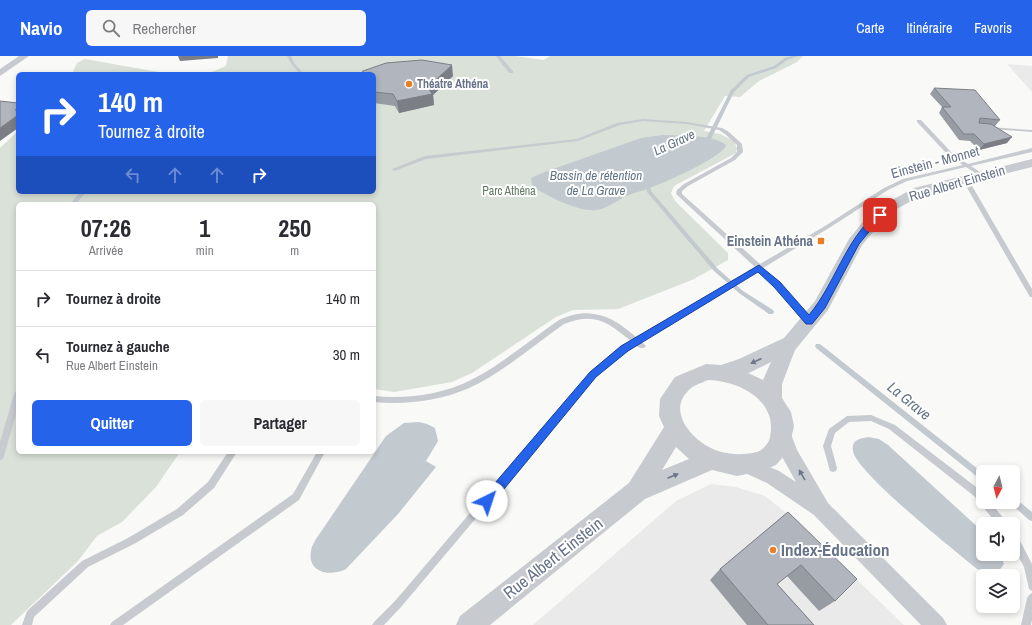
<!DOCTYPE html>
<html lang="fr">
<meta charset="utf-8">
<style>
:root{--surface:#fff;--page:#f7f7f7;--text:#2b2b33;--muted:#7c7c81;--line:#e1e1e2;--accent:#2563eb}
body{margin:0;font-family:"Archivo Narrow",sans-serif;background:var(--page);color:var(--text);height:100vh;display:flex;flex-direction:column;font-size:15px;white-space:nowrap}
*{box-sizing:border-box;margin:0}
p{font-size:13px;color:var(--muted)}
.icon{flex:none;width:22px;height:22px;fill:none;stroke:currentColor;stroke-width:2;stroke-linecap:round;stroke-linejoin:round}
.map{position:relative;flex:1;overflow:hidden}
.sheet{position:absolute;left:16px;top:146px;width:360px;height:252px;display:flex;flex-direction:column;background:var(--surface);border-radius:6px;box-shadow:0 2px 6px #0003}
.sheet>*{flex:none}
.hud{position:absolute;left:16px;top:16px;width:360px;height:122px;border-radius:6px;box-shadow:0 2px 6px #0003;background:#2563eb;color:#fff;overflow:hidden}
.needle{width:26px;rotate:187deg}
.fabs{position:absolute;left:976px;top:409px;display:grid;gap:8px}
.fabs a{display:grid;place-items:center;width:44px;height:44px;border-radius:6px;background:var(--surface);box-shadow:0 2px 6px #0003;font-size:20px}
.pin{position:absolute;display:grid;place-items:center;width:34px;height:34px;color:#fff;margin:-17px;border-radius:8px;box-shadow:0 2px 6px #0006}
.me{position:absolute;width:44px;margin:-22px;rotate:41deg;stroke-linejoin:round;filter:drop-shadow(0 0 3px #0008)}
.turn{display:flex;align-items:center;gap:14px;height:84px;padding:0 16px;font-size:18px}
.turn .icon{width:52px;height:52px;stroke-width:2.5}
.turn b{display:block;font-size:28px;line-height:34px}
.lanes{display:flex;align-items:center;height:38px;padding:0 16px;background:#0003;justify-content:center;gap:20px;direction:ltr}
.lanes .off{opacity:.35}
.eta{display:flex;justify-content:space-evenly;align-items:center;height:68px;text-align:center}
.eta b{font-size:24px;font-weight:800;line-height:28px}
.primary-button{display:flex;gap:8px;margin-top:auto;padding:8px 16px}
.primary-button a{flex:1;height:46px;border-radius:6px;background:var(--accent);color:#fff;font-size:16px;font-weight:800;line-height:46px;text-align:center}
.primary-button a+a{background:var(--page);color:var(--text)}
ul{padding:0;list-style:none}
li{display:flex;align-items:center;gap:12px;height:56px;padding:0 16px;border-top:1px solid var(--line)}
li div{flex:1}
li b{display:block;font-size:15px}
li em{font-style:normal}
header{display:flex;align-items:center;gap:24px;box-sizing:border-box;height:56px;padding:0 20px;background:var(--accent);color:#fff}
header strong{font-size:19px}
nav{display:flex;gap:22px;margin-inline-start:auto;font-size:14px}
.search{width:280px;height:36px;background:var(--page);display:flex;align-items:center;gap:10px;box-sizing:border-box;padding:0 14px;border-radius:6px;color:var(--muted);font-size:15px}
.map>svg:first-child{display:block}
.built{fill:#eaeaea}
.green{fill:#d9e1d8}
.water{fill:#c2c9cf}
.lines{fill:none;stroke-linecap:round;stroke-linejoin:round}
.stream{fill:#c2c9cf;fill-rule:evenodd}
.service{fill:#c7cace;fill-rule:evenodd}
.minor{fill:#c7cace;fill-rule:evenodd}
.tertiary{fill:#c7cace;fill-rule:evenodd}
.wall{fill:#979ca3}
.shaded-wall{fill:#7b7f85}
.building{fill:#b0b5be;stroke:#7b7f85}
.oneway{fill:#6c778c}
.route{fill:#2563eb;stroke:#184099}
.poi-dot{fill:#e97e27;stroke:#fff;stroke-width:1.5}
.labels{text-anchor:middle;stroke-width:4;stroke-linejoin:round;paint-order:stroke}
.far-poi-label{font-size:12px;font-weight:bold;fill:#677389;stroke:#fff;text-anchor:start}
.far-park-label{font-size:12px;fill:#627a63;stroke:#fff}
.far-water-label{font-size:13px;font-style:italic;fill:#637483;stroke:#fff}
.street-label{font-size:14px;fill:#677389;stroke:#fff}
.poi-label{font-size:14px;font-weight:bold;fill:#677389;stroke:#fff;text-anchor:end}
.water-label{font-size:15px;font-style:italic;fill:#637483;stroke:#fff}
.near-poi-label{font-size:17px;font-weight:bold;fill:#677389;stroke:#fff;text-anchor:start}
.near-street-label{font-size:17px;fill:#677389;stroke:#fff}
</style>
<header>
<strong>Navio</strong>
<div class="search"><svg class="icon" aria-label="search" viewBox="0 0 24 24"><circle cx="10" cy="10" r="6"/><path d="M15 15l6 6"/></svg>Rechercher</div>
<nav><a>Carte</a><a>Itinéraire</a><a>Favoris</a></nav>
</header>
<div class="map">
<svg width="1032" height="569" viewBox="0 0 1032 569">
<rect width="100%" height="100%" fill="#f9f9f7"/>
<path class="built" d="M1007 8 1032 10V36Z
M711 428 736 431 765 440 795 464 904 569H533L676 445Z"/>
<path class="green" d="M228 0H515L544 4 550 0H803L797 6 759 25 740 41 725 40 704 75 720 78 734 85 737 92 736 97 674 130 671 137 675 145 728 197V204L692 224 618 253 573 254 556 261 472 317 452 326 394 336 374 333V148H18V396H180L156 431 122 466 97 480 78 505 13 567 11 569H0V92L18 75V136H374V18H206L226 10Z
M85 3 170 18H72L77 7Z"/>
<path class="water" d="M663 79C679 80 713 78 726 89 723 101 666 126 652 131 644 135 635 136 626 140 616 145 607 153 596 154 578 156 548 140 533 131L531 122 542 117 641 82Z
M419 366 427 368 435 372 438 385 426 405 436 411 398 458 346 513C331 521 307 517 311 495 311 491 314 487 316 483L386 380 404 367Z
M868 381 879 383 888 389 982 475 983 498H1000L1004 508C994 522 991 519 977 513 955 495 856 416 853 395 851 384 859 383 868 381Z"/>
<g class="lines">
<path class="stream" d="M792 0H798L787 4 776 12 749 21 734 36 711 83 704 86H700V84L707 81 731 34 747 19 774 10 785 2Z
M645 123H649V124L651 135 718 213 743 235 773 254 774 256 773 258H769L739 237 714 215 647 136 645 124Z
M816 288H820L983 417V424L980 423 816 292 815 290Z
M1013 441 1016 443 1032 456V465L1029 464 1010 447V446H1013Z"/>
<path class="service" d="M287 0H291L295 8 304 18H300L292 9Z
M496 0H500L513 15V17H509Z
M643 63 687 66 722 72 729 76 742 88 743 96 735 104 688 130 682 135V138L760 208 825 170 884 132 903 123 963 109 948 99 917 66V64H921L952 97 968 108 1032 92V96L971 110 983 118 984 119 981 121 966 111 907 125 888 134 829 172 763 212 779 226 811 263 812 265 811 267H807L775 230 759 215 641 285 646 290 644 292H640L635 289 627 294 596 320 401 551 384 569H372L374 566 395 545 590 316 621 290 631 285C607 266 595 256 564 268 534 289 501 318 467 333 438 345 406 349 374 346V340C407 343 441 339 471 324 495 312 516 295 537 280 544 275 551 269 559 264 570 259 583 256 594 258 611 260 624 271 636 281L755 211 676 138 677 134 684 128 731 102 737 96V89L725 78 719 74 687 68 643 65 620 69 578 85 426 103 397 114 395 115 392 113 425 100 577 83 617 67Z
M988 71 1032 74V76L990 73 988 72Z
M965 121 968 123 1032 233V241H1030L962 123Z
M80 136H86L76 148H70Z
M18 335V351L4 400 3 403 0 404V386L14 338 15 336Z
M871 359 895 369 980 434 983 438V446H990L1006 465 1007 468H997L974 440 889 373 871 365 849 366 835 377 831 390 837 412 836 415 833 416 830 415 823 390 829 373 847 360Z
M228 396H237L214 432 183 459 134 488 88 511 34 561 32 569H22L27 555 82 505 128 482 177 453 208 426Z
M317 396H325L299 444 123 569H110L112 566 293 438Z
M1013 476 1016 477 1032 508V535L1029 533 1024 511 1013 490Z
M1032 537V564L1031 569H1021L1027 542 1029 539Z"/>
<path class="minor" d="M19 0H29L0 20V13Z
M783 371 789 373 797 394 828 447 943 562 947 569H921L814 459 767 427 743 416 740 410 743 404 749 402 779 415 796 426 780 397 774 378 777 373Z"/>
<path class="tertiary" d="M1032 103V111L924 138 891 156 879 169 862 189 828 254 795 294 782 328V342L791 356 794 370 790 388 783 401 776 409 762 415 737 420 712 414 645 443 490 569H456L460 560 629 427 664 371 659 360 660 343 675 321 706 308 721 309 739 303 784 282 815 245 849 183 867 161 881 150 914 132ZM771 306 763 324 748 317 751 316ZM708 324C739 325 778 344 770 381 769 387 763 394 757 396 744 399 731 399 718 395 695 388 665 356 689 334 693 329 702 327 708 324ZM676 391 689 403 662 414Z"/>
</g>
<path class="wall" d="M374 18 453 20 433 39 434 49 399 57 395 50 374 47Z
M934 32 1000 64 995 70H994L1007 87 979 94 970 85 959 84 939 57 942 51 930 38Z
M788 456 835 545 819 555 787 520 777 528 814 569H747L710 524 720 513Z"/>
<path class="shaded-wall" d="M178 0H218V2L180 5Z
M452 9 453 20 433 39 434 49 399 57 397 45 428 31Z
M18 59V72L0 85V72Z
M1012 81 1007 87 979 94 984 88Z"/>
<path class="building" d="M422 4 452 9 428 31 432 38 397 45 393 38 374 36V18H360L363 15 386 7Z
M934 32 975 34 1000 64 980 62 979 67 991 68 1012 81 984 88 974 78H964L942 51H951Z
M0 45 18 47V52L15 54 18 55V59L0 72Z
M788 456 857 523 835 545 801 509 777 528 814 569H768L720 513Z"/>
<defs><path id="oneway-solid" d="M-6-.8H1V-3.2L6.5 0L1 3.2V.8H-6Z"/></defs>
<g class="oneway">
<use href="#oneway-solid" transform="translate(756 305) rotate(155)"/>
<use href="#oneway-solid" transform="translate(802 419) rotate(-120)"/>
<use href="#oneway-solid" transform="translate(673 420) rotate(-23)"/>
</g>
<path class="route" d="M877 157 883 159 859 188 825 252 812 268H806L774 231 758 216 628 295 596 321 491 449 487 450 483 449 481 445 483 441 590 316 621 290 759 209 780 226 809 259C835 228 845 184 877 157Z"/>
<g class="poi-dot">
<circle cx="409" cy="28" r="4"/>
<rect x="817" y="181" width="8" height="8" rx="2"/>
<circle cx="773" cy="494" r="4"/>
</g>
<g class="labels">
<g class="far-poi-label">
<text x="417" y="32">Théatre Athéna</text>
</g>
<g class="far-park-label">
<text x="509" y="139">Parc Athéna</text>
</g>
<g class="far-water-label">
<text transform="translate(674 86) rotate(-25)" y="5">La Grave</text>
<text x="596" y="124">Bassin de rétention<tspan x="596" dy="15">de La Grave</tspan></text>
</g>
<g class="street-label">
<text transform="translate(935 106) rotate(-15)" y="5">Einstein - Monnet</text>
<text transform="translate(957 127) rotate(-16)" y="5">Rue Albert Einstein</text>
</g>
<g class="poi-label">
<text x="813" y="190">Einstein Athéna</text>
</g>
<g class="water-label">
<text transform="translate(909 345) rotate(39)" y="5">La Grave</text>
</g>
<g class="near-poi-label">
<text x="781" y="500">Index-Éducation</text>
</g>
<g class="near-street-label">
<text transform="translate(553 502) rotate(-38)" y="6">Rue Albert Einstein</text>
</g>
</g>
</svg>
<div class="fabs">
<a><svg class="needle" viewBox="-14 -14 28 28"><path d="M0-13l5 13h-10z" fill="#e53935"/><path d="M0 13l5-13h-10z" fill="#7c7c81"/></svg></a>
<a><svg class="icon" aria-label="sound" viewBox="0 0 24 24"><path d="M4 9h4l5-4v14l-5-4H4zM17 9q2 3 0 6"/></svg></a>
<a><svg class="icon" aria-label="layers" viewBox="0 0 24 24"><path d="M12 4l9 5-9 5-9-5zM3 14l9 5 9-5"/></svg></a>
</div>
<div class="pin" style="left:880px;top:159px;background:#d93025"><svg class="icon" aria-label="arrive" viewBox="0 0 24 24"><path d="M6 21V4h12l-3 4 3 4H6"/></svg></div>
<svg class="me" style="left:487px;top:445px" viewBox="-20 -20 40 40"><circle r="19" fill="#fff"/><path d="M0-13L10 11 0 6-10 11z" fill="#2563eb"/></svg>
<div class="hud">
<div class="turn"><svg class="icon" aria-label="right" viewBox="0 0 24 24"><path d="M7 20v-9h11M14 6l5 5-5 5"/></svg><div><b>140 m</b>Tournez à droite</div></div>
<div class="lanes"><svg class="icon off" aria-label="left" viewBox="0 0 24 24"><path d="M17 20v-9H6M10 6l-5 5 5 5"/></svg><svg class="icon off" aria-label="ahead" viewBox="0 0 24 24"><path d="M12 20V5M6 11l6-6 6 6"/></svg><svg class="icon off" aria-label="ahead" viewBox="0 0 24 24"><path d="M12 20V5M6 11l6-6 6 6"/></svg><svg class="icon" aria-label="right" viewBox="0 0 24 24"><path d="M7 20v-9h11M14 6l5 5-5 5"/></svg></div>
</div>
<section class="sheet">
<div class="eta">
<div><b>07:26</b><p>Arrivée</p></div>
<div><b>1</b><p>min</p></div>
<div><b>250</b><p>m</p></div>
</div>
<ul>
<li><svg class="icon" aria-label="right" viewBox="0 0 24 24"><path d="M7 20v-9h11M14 6l5 5-5 5"/></svg><div><b>Tournez à droite</b></div><em>140 m</em></li>
<li><svg class="icon" aria-label="left" viewBox="0 0 24 24"><path d="M17 20v-9H6M10 6l-5 5 5 5"/></svg><div><b>Tournez à gauche</b><p>Rue Albert Einstein</p></div><em>30 m</em></li>
</ul>
<div class="primary-button"><a>Quitter</a><a>Partager</a></div>
</section>
</div>
